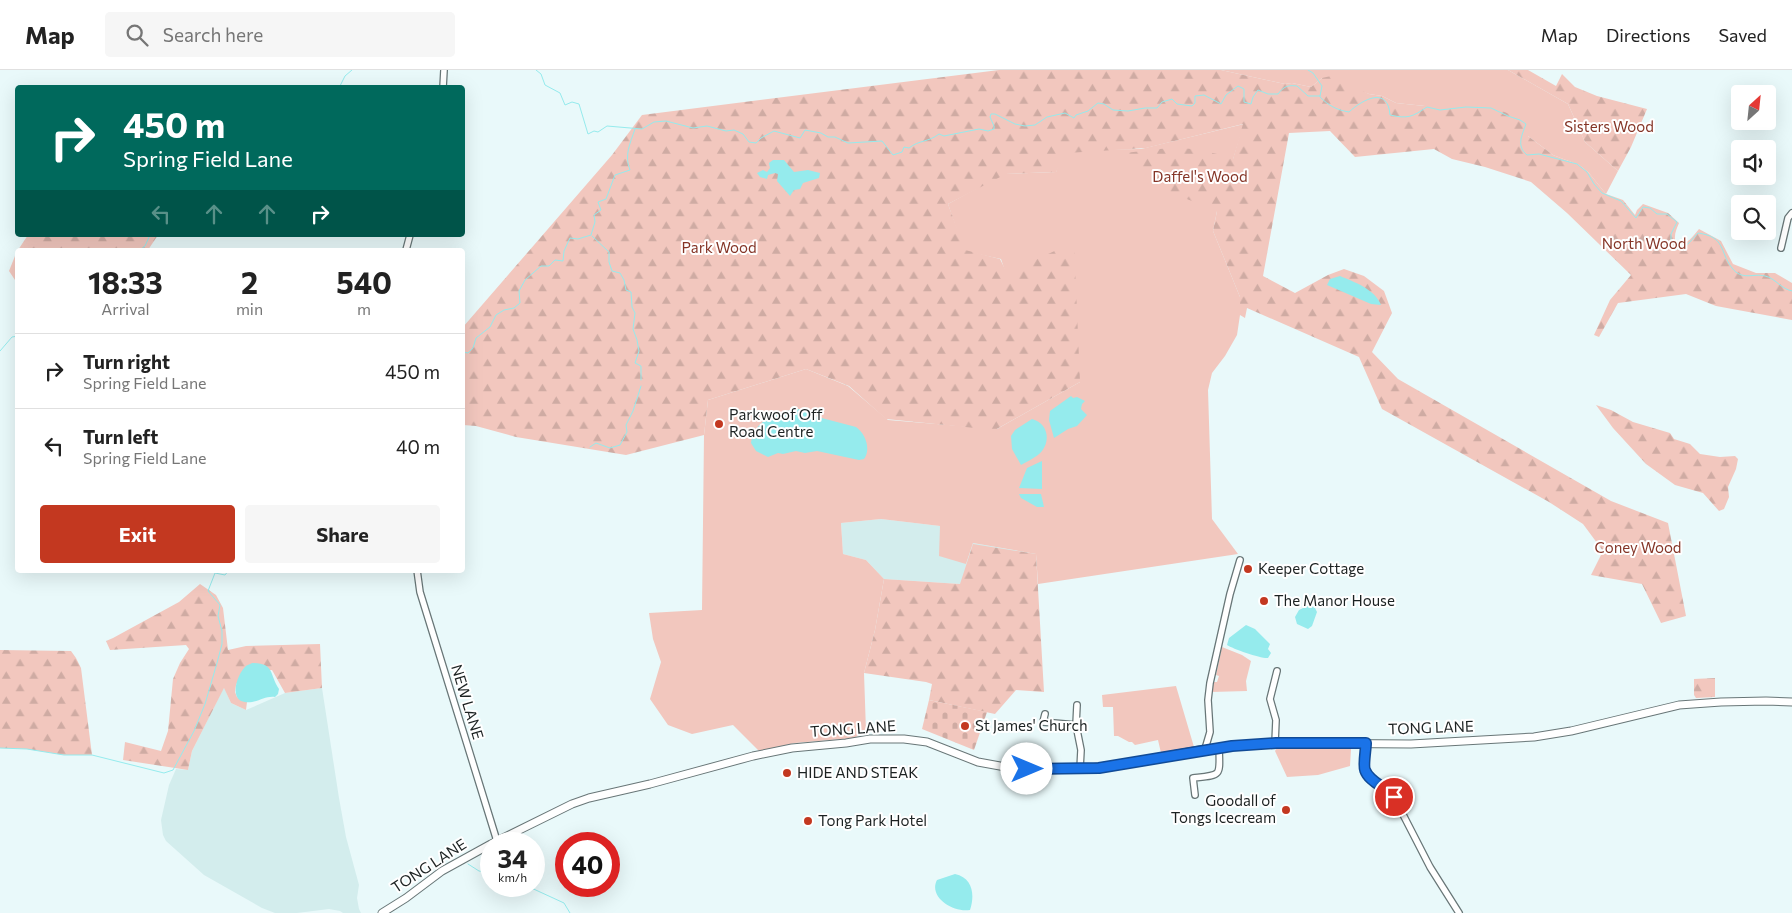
<!DOCTYPE html>
<style>
:root{--surface:#fff;--page:#f6f6f6;--text:#222;--muted:#767676;--line:#e0e0e0;--accent:#c33820}
body{margin:0;font-family:Commissioner,sans-serif;background:var(--page);color:var(--text);height:100vh;display:flex;flex-direction:column;font-size:19px;white-space:nowrap}
*{box-sizing:border-box;margin:0}
p{font-size:16px;color:var(--muted)}
.icon{flex:none;width:28px;height:28px;fill:none;stroke:currentColor;stroke-width:2;stroke-linecap:round;stroke-linejoin:round}
.map{position:relative;flex:1;overflow:hidden}
.drawer{position:absolute;left:15px;top:178px;width:450px;height:325px;display:flex;flex-direction:column;background:var(--surface);border-radius:5px;box-shadow:0 5px 20px #0002}
.drawer>*{flex:none}
.banner{position:absolute;left:15px;top:15px;width:450px;height:152px;border-radius:5px;box-shadow:0 5px 20px #0002;background:#00695c;color:#fff;overflow:hidden}
.needle{width:32px;rotate:27deg}
.fabs{position:absolute;left:1731px;top:15px;display:grid;gap:10px}
.fabs a{display:grid;place-items:center;width:45px;height:45px;border-radius:5px;background:var(--surface);box-shadow:0 5px 20px #0002;font-size:25px}
.speed{position:absolute;left:480px;top:762px;display:flex;gap:10px;font-size:25px;font-weight:700;text-align:center}
.speed>*{display:grid;place-content:center;width:65px;height:65px;border-radius:50%;background:var(--surface);box-shadow:0 5px 20px #0002;line-height:1}
.speed small{font-size:12px;font-weight:400}
.speed .limit{border:8px solid #d22;background:#fff;color:#111}
.pin{position:absolute;display:grid;place-items:center;width:42px;height:42px;color:#fff;margin:-21px;border:2px solid #fff;border-radius:50%;box-shadow:0 1px 5px #0007}
.me{position:absolute;width:55px;margin:-28px;rotate:90deg;stroke-linejoin:round;filter:drop-shadow(0 0 4px #0008)}
.turn{display:flex;align-items:center;gap:18px;height:105px;padding:0 25px;font-size:22px}
.turn .icon{width:65px;height:65px;stroke-width:2.5}
.turn b{display:block;font-size:35px;line-height:42px}
.lanes{display:flex;align-items:center;height:48px;padding:0 25px;background:#0003;justify-content:center;gap:25px;direction:ltr}
.lanes .off{opacity:.35}
.eta{display:flex;justify-content:space-evenly;align-items:center;height:85px;text-align:center}
.eta b{font-size:30px;font-weight:700;line-height:35px}
.button{display:flex;gap:10px;margin-top:auto;padding:10px 25px}
.button a{flex:1;height:58px;border-radius:5px;background:var(--accent);color:#fff;font-size:20px;font-weight:700;line-height:58px;text-align:center}
.button a+a{background:var(--page);color:var(--text)}
ul{padding:0;list-style:none}
li{display:flex;align-items:center;gap:15px;height:75px;padding:0 25px;border-top:1px solid var(--line)}
li div{flex:1}
li b{display:block;font-size:19px}
li em{font-style:normal}
header{display:flex;align-items:center;gap:30px;box-sizing:border-box;height:70px;padding:0 25px;background:var(--surface);border-bottom:1px solid var(--line)}
header strong{font-size:24px}
nav{display:flex;gap:28px;margin-inline-start:auto;font-size:18px}
.search{width:350px;height:45px;background:var(--page);display:flex;align-items:center;gap:12px;box-sizing:border-box;padding:0 18px;border-radius:5px;color:var(--muted);font-size:19px}
.map>svg:first-child{display:block}
.built{fill:#d3eded}
.green{fill:#f2c7be}
.forest{fill:url(#forest-firs)}
.cemetery{fill:url(#cemetery-stones)}
.water{fill:#95ebed}
.lines{fill:none;stroke-linecap:round;stroke-linejoin:round}
.stream{stroke:#95ebed;stroke-width:1}
.minor-casing{stroke:#687677;stroke-width:8}
.tertiary-casing{stroke:#687677;stroke-width:9}
.minor{stroke:#fff;stroke-width:5.5}
.tertiary{stroke:#fff;stroke-width:7}
.route-casing{stroke:#114b97;stroke-width:12}
.route{stroke:#1a73e8;stroke-width:9}
.poi-dot{fill:#c33820;stroke:#fff;stroke-width:2}
.labels{text-anchor:middle;stroke-width:4;stroke-linejoin:round;paint-order:stroke}
.park-label{font-size:15px;fill:#853527;stroke:#fff}
.poi-label{font-size:15px;fill:#1c2222;stroke:#fff;text-anchor:start}
.street-label{font-size:15px;fill:#1c2222;stroke:#fff}
</style>
<header>
<strong>Map</strong>
<div class="search"><svg class="icon" aria-label="search" viewBox="0 0 24 24"><circle cx="10" cy="10" r="6"/><path d="M15 15l6 6"/></svg>Search here</div>
<nav><a>Map</a><a>Directions</a><a>Saved</a></nav>
</header>
<div class="map">
<svg width="1792" height="843" viewBox="0 0 1792 843">
<defs>
<pattern id="forest-firs" width="22" height="20" patternUnits="userSpaceOnUse" patternTransform="scale(1.25)"><rect width="22" height="20" fill="#f2c7be"/><path d="M5 1l3.5 6h-7zM16 11l3.5 6h-7z" fill="#cfaba3"/></pattern>
<pattern id="cemetery-stones" width="16" height="16" patternUnits="userSpaceOnUse" patternTransform="scale(1.25)"><rect width="16" height="16" fill="#f2c7be"/><path d="M2 7V4a2 2 0 0 1 4 0v3zM10 15v-3a2 2 0 0 1 4 0v3z" fill="#cfaba3"/></pattern>
</defs>
<rect width="100%" height="100%" fill="#e9f9fa"/>
<path class="built" d="M881 449 940 456 966 494 973 473 1036 484 960 514 884 509 866 490 843 484 841 453Z
M224 617 231 633 246 640 285 623 322 618 339 728 346 767 359 815 357 828 359 839 361 843H343L340 841 329 839 297 843H275L262 838 204 805 166 771 163 765 161 750 169 715 176 699 188 700 192 681Z"/>
<path class="green" d="M1221 0H1508L1568 34 1585 72 1618 101 1606 124 1589 103 1579 95 1553 85 1528 66 1425 36 1396 33 1382 26 1369 24 1322 8 1311 17 1292 13 1285 14Z
M1244 54 1217 141 1213 161 1240 227V245L1237 265 1225 286 1212 303 1208 320 1212 449 1238 484 1038 514 1036 484 973 473 966 494 939 486 940 456 881 449 841 453 843 484 866 490 884 509 875 560 864 603 866 661 854 668 795 673 759 681 733 655 692 664 668 655 650 629 661 592 653 569 649 543 702 540 704 365 708 330 806 299 848 316 888 350 997 359 1080 312 1006 204 1001 189 964 181 948 134 1003 104 1056 102 1064 80 1141 79Z
M1222 577 1242 585 1251 591 1246 611 1247 621 1211 622 1214 612H1217L1219 606 1216 605Z
M1176 616 1194 677 1161 683 1158 670 1135 675 1132 672H1129L1118 666H1114L1113 637H1103L1102 625Z
M1277 678 1351 679 1350 696 1318 705 1287 707 1275 681Z
M1031 705H1046V709L1036 717Z"/>
<path class="forest" d="M999 0H1221L1285 14 1292 13 1311 17 1322 8 1331 6 1369 24 1382 26 1396 33 1425 36 1492 37 1522 49 1531 58 1528 66 1553 85 1579 95 1589 103 1606 124 1623 130 1635 145 1637 140 1643 134 1668 143 1679 153C1676 160 1672 169 1678 175 1687 175 1693 166 1699 159L1721 171 1733 194 1756 203H1775L1792 213V250L1716 236 1686 224 1618 233 1599 267 1594 265 1610 230 1631 205 1567 143 1531 112 1485 97 1452 89 1434 79 1355 87 1330 61 1289 63 1263 206 1295 223 1328 205 1344 199 1364 206 1384 221 1392 243 1372 282 1398 309 1611 431 1668 453 1686 546 1661 553 1642 514 1591 505 1603 481 1583 454 1549 432 1382 339 1359 287 1247 238 1245 248 1240 245V227L1213 161 1217 141 1144 112 1125 83C1136 82 1148 80 1160 79 1183 76 1211 81 1233 89L1243 54 1146 78 1067 83 1056 102 1006 104 948 134 965 180 1000 189 1007 203 1074 172 1080 312 995 360 886 349 849 316 806 299 708 330 704 365 626 385 516 367 476 356 463 355V257L612 85 642 45Z
M1508 0H1528L1556 16 1562 4 1575 17 1597 26 1647 39 1631 77 1618 101 1585 72 1568 34Z
M28 165H158L148 180H18Z
M17 181V213L9 201Z
M1596 335 1611 340 1633 352 1670 363 1674 369 1690 374 1700 384 1720 387 1735 386 1738 389 1736 399 1728 417 1729 427 1724 439 1719 441 1703 423 1675 415 1646 394 1613 358Z
M973 474 1036 484 1044 622 1016 620 995 644 929 630 932 614 926 612 864 603 875 560 884 509 960 514Z
M200 514 216 525 223 538 228 580 246 576 320 574 322 618 285 623 272 600 242 602 236 615 235 622 237 627 247 632 246 640 231 633 224 618 192 681 188 700 123 690 125 672 161 681 168 661 173 609 180 593 189 579 186 575 110 580 106 571 113 568 179 532Z
M0 580 71 581 76 588 81 598 92 685H64L27 679 0 678Z
M1715 608V627L1696 628 1694 625V609Z"/>
<path class="cemetery" d="M929 630 987 642 974 680 922 659Z"/>
<path class="water" d="M773 90H784L794 102 808 100 820 103 819 108 803 113 800 119 794 120 790 126 777 111 778 104 775 103 768 105 767 109 760 107 757 103 763 100 767 102 770 98 769 93Z
M1340 206C1354 212 1375 219 1381 235L1371 234 1327 215 1330 209Z
M1071 326 1073 328 1077 327 1085 331 1082 334 1081 339 1087 345 1077 356 1068 359 1054 368 1049 350 1050 341Z
M796 339H802L814 346 856 357C866 364 871 380 864 389L859 390 817 381 805 383 796 381 783 384 778 383 768 387 756 381 751 373C754 350 776 343 796 339Z
M1032 349C1047 353 1051 369 1042 381 1037 387 1028 391 1021 395L1012 379 1011 366 1015 360Z
M1042 391V419L1019 418 1027 398Z
M1019 424H1041L1044 437H1037L1021 428Z
M1309 535 1314 536 1317 542 1312 556 1308 559 1297 554 1295 547 1299 540Z
M1246 555 1255 559 1270 574 1268 579 1271 583 1268 588C1262 589 1233 579 1227 575L1229 568Z
M252 593C275 593 269 604 279 619L278 624 275 627C264 625 254 636 241 631 230 625 238 603 246 596 246 596 252 593 252 593Z
M955 804C973 808 975 825 970 840 953 843 928 827 937 810Z"/>
<g class="lines">
<path class="stream" d="M536 0 541 4 545 15 560 23 565 35 572 32 579 34 588 64 594 61 598 62 607 56 642 59 654 52 666 51 693 58 707 56 726 61 734 60 743 64 749 72 756 73 761 68 774 61 800 68 805 60 821 63 828 67H835L848 73 882 71 893 85 902 82 904 77 909 78C919 70 929 72 939 64L944 66 979 59 988 61 994 59V56L990 47 991 44H995L1015 54 1025 56 1035 55 1047 47 1065 43 1074 48 1076 45 1088 41 1098 33 1104 34 1113 40 1128 41 1145 38H1157L1162 32 1172 29 1177 34 1192 36 1195 33V26L1204 25 1221 34 1226 25 1238 16 1244 19V32L1251 34 1253 27 1258 20 1268 24H1278C1284 16 1288 15 1297 16L1308 26H1320
M1308 0 1313 3 1322 16 1320 26
M339 18 345 6 352 0
M1320 27C1329 36 1337 40 1349 42 1363 29 1388 16 1390 45 1408 49 1412 47 1427 37L1440 40 1466 37 1491 38 1508 46 1520 50 1526 54C1522 65 1516 76 1527 85L1539 84 1577 94 1587 102 1594 114 1602 123 1621 131 1636 148 1643 137 1650 138 1657 144H1667L1677 152 1671 164V176L1678 179 1688 174 1698 163C1726 167 1719 181 1732 198 1742 211 1753 203 1765 206 1775 208 1781 219 1792 221
M592 166 609 182V192L612 201 620 203 624 210 626 220 631 222 632 237 635 243 633 259 637 270 639 281 635 293 641 296V310
M140 180 145 176 150 165
M0 281 12 267 18 266
M462 282 468 283 473 278 476 268 490 257 496 245 504 240 514 238 520 233 519 221 525 210 541 196H549L555 190 563 191 564 181 570 168 578 169 591 165 595 152 594 145 601 140 598 132 606 129 615 105 630 100C624 85 630 74 635 59
M590 377 596 373 610 378 620 375 627 362 626 355 633 341 641 316
M0 678 27 679 64 685H92L164 703 173 700 194 661 205 634 217 593 222 574V561L218 546 220 535 208 521 215 503 225 505 229 500
M468 794 479 801 491 803
M527 816 564 833 570 843"/>
<g class="minor-casing">
<path id="minor" d="M443 18 444 0
M1781 178 1788 148 1792 143
M406 180 410 165
M417 500 420 522 497 771
M1077 635 1076 655 1081 680 1080 699
M1045 644 1043 652 1076 655
M1275 673 1276 650 1270 629 1277 601
M1366 673C1366 679 1363 695 1365 700 1369 713 1386 717 1394 727L1430 797 1459 843
M1205 679 1210 662 1208 630 1210 613 1230 524 1240 490
M1195 725 1193 708C1222 705 1220 707 1219 677"/>
</g>
<g class="tertiary-casing">
<path id="tertiary" d="M491 774 572 734 589 728 650 714 753 686 792 678 846 673 870 669H904L927 672 978 692 1011 698 1036 700 1080 699 1116 695 1205 679 1275 673 1411 674 1534 667 1571 661 1679 635 1721 632 1766 631 1792 632
M382 843 406 828 442 801 491 774"/>
</g>
<use href="#minor" class="minor"/>
<use href="#tertiary" class="tertiary"/>
</g>
<g class="lines">
<g class="route-casing">
<path id="route" d="M1027 699 1099 698 1232 676 1276 673H1366C1366 679 1363 695 1365 700 1369 712 1386 717 1394 727"/>
</g>
<use href="#route" class="route"/>
</g>
<g class="poi-dot">
<circle cx="719" cy="354" r="5"/>
<circle cx="1248" cy="499" r="5"/>
<circle cx="1264" cy="531" r="5"/>
<circle cx="965" cy="656" r="5"/>
<circle cx="787" cy="703" r="5"/>
<circle cx="1286" cy="740" r="5"/>
<circle cx="808" cy="751" r="5"/>
</g>
<g class="labels">
<g class="park-label">
<text x="1609" y="62">Sisters Wood</text>
<text x="1200" y="112">Daffel's Wood</text>
<text x="1644" y="179">North Wood</text>
<text x="719" y="183">Park Wood</text>
<text x="1638" y="483">Coney Wood</text>
</g>
<g class="poi-label">
<text x="729" y="350">Parkwoof Off<tspan x="729" dy="17">Road Centre</tspan></text>
<text x="1258" y="504">Keeper Cottage</text>
<text x="1274" y="536">The Manor House</text>
<text x="975" y="661">St James' Church</text>
<text x="797" y="708">HIDE AND STEAK</text>
<text x="1276" y="736" text-anchor="end">Goodall of<tspan x="1276" dy="17">Tongs Icecream</tspan></text>
<text x="818" y="756">Tong Park Hotel</text>
</g>
<g class="street-label">
<text transform="translate(467 632) rotate(73)" y="5">NEW LANE</text>
<text transform="translate(1431 658) rotate(-2)" y="5">TONG LANE</text>
<text transform="translate(853 659) rotate(-4)" y="5">TONG LANE</text>
<text transform="translate(429 796) rotate(-33)" y="5">TONG LANE</text>
</g>
</g>
</svg>
<div class="fabs">
<a><svg class="needle" viewBox="-14 -14 28 28"><path d="M0-13l5 13h-10z" fill="#e53935"/><path d="M0 13l5-13h-10z" fill="#767676"/></svg></a>
<a><svg class="icon" aria-label="sound" viewBox="0 0 24 24"><path d="M4 9h4l5-4v14l-5-4H4zM17 9q2 3 0 6"/></svg></a>
<a><svg class="icon" aria-label="search" viewBox="0 0 24 24"><circle cx="10" cy="10" r="6"/><path d="M15 15l6 6"/></svg></a>
</div>
<div class="speed"><div>34<small>km/h</small></div><div class="limit">40</div></div>
<div class="pin" style="left:1394px;top:727px;background:#d93025"><svg class="icon" aria-label="arrive" viewBox="0 0 24 24"><path d="M6 21V4h12l-3 4 3 4H6"/></svg></div>
<svg class="me" style="left:1027px;top:699px" viewBox="-20 -20 40 40"><circle r="19" fill="#fff"/><path d="M0-13L10 11 0 6-10 11z" fill="#1a73e8"/></svg>
<div class="banner">
<div class="turn"><svg class="icon" aria-label="right" viewBox="0 0 24 24"><path d="M7 20v-9h11M14 6l5 5-5 5"/></svg><div><b>450 m</b>Spring Field Lane</div></div>
<div class="lanes"><svg class="icon off" aria-label="left" viewBox="0 0 24 24"><path d="M17 20v-9H6M10 6l-5 5 5 5"/></svg><svg class="icon off" aria-label="ahead" viewBox="0 0 24 24"><path d="M12 20V5M6 11l6-6 6 6"/></svg><svg class="icon off" aria-label="ahead" viewBox="0 0 24 24"><path d="M12 20V5M6 11l6-6 6 6"/></svg><svg class="icon" aria-label="right" viewBox="0 0 24 24"><path d="M7 20v-9h11M14 6l5 5-5 5"/></svg></div>
</div>
<section class="drawer">
<div class="eta">
<div><b>18:33</b><p>Arrival</p></div>
<div><b>2</b><p>min</p></div>
<div><b>540</b><p>m</p></div>
</div>
<ul>
<li><svg class="icon" aria-label="right" viewBox="0 0 24 24"><path d="M7 20v-9h11M14 6l5 5-5 5"/></svg><div><b>Turn right</b><p>Spring Field Lane</p></div><em>450 m</em></li>
<li><svg class="icon" aria-label="left" viewBox="0 0 24 24"><path d="M17 20v-9H6M10 6l-5 5 5 5"/></svg><div><b>Turn left</b><p>Spring Field Lane</p></div><em>40 m</em></li>
</ul>
<div class="button"><a>Exit</a><a>Share</a></div>
</section>
</div>
